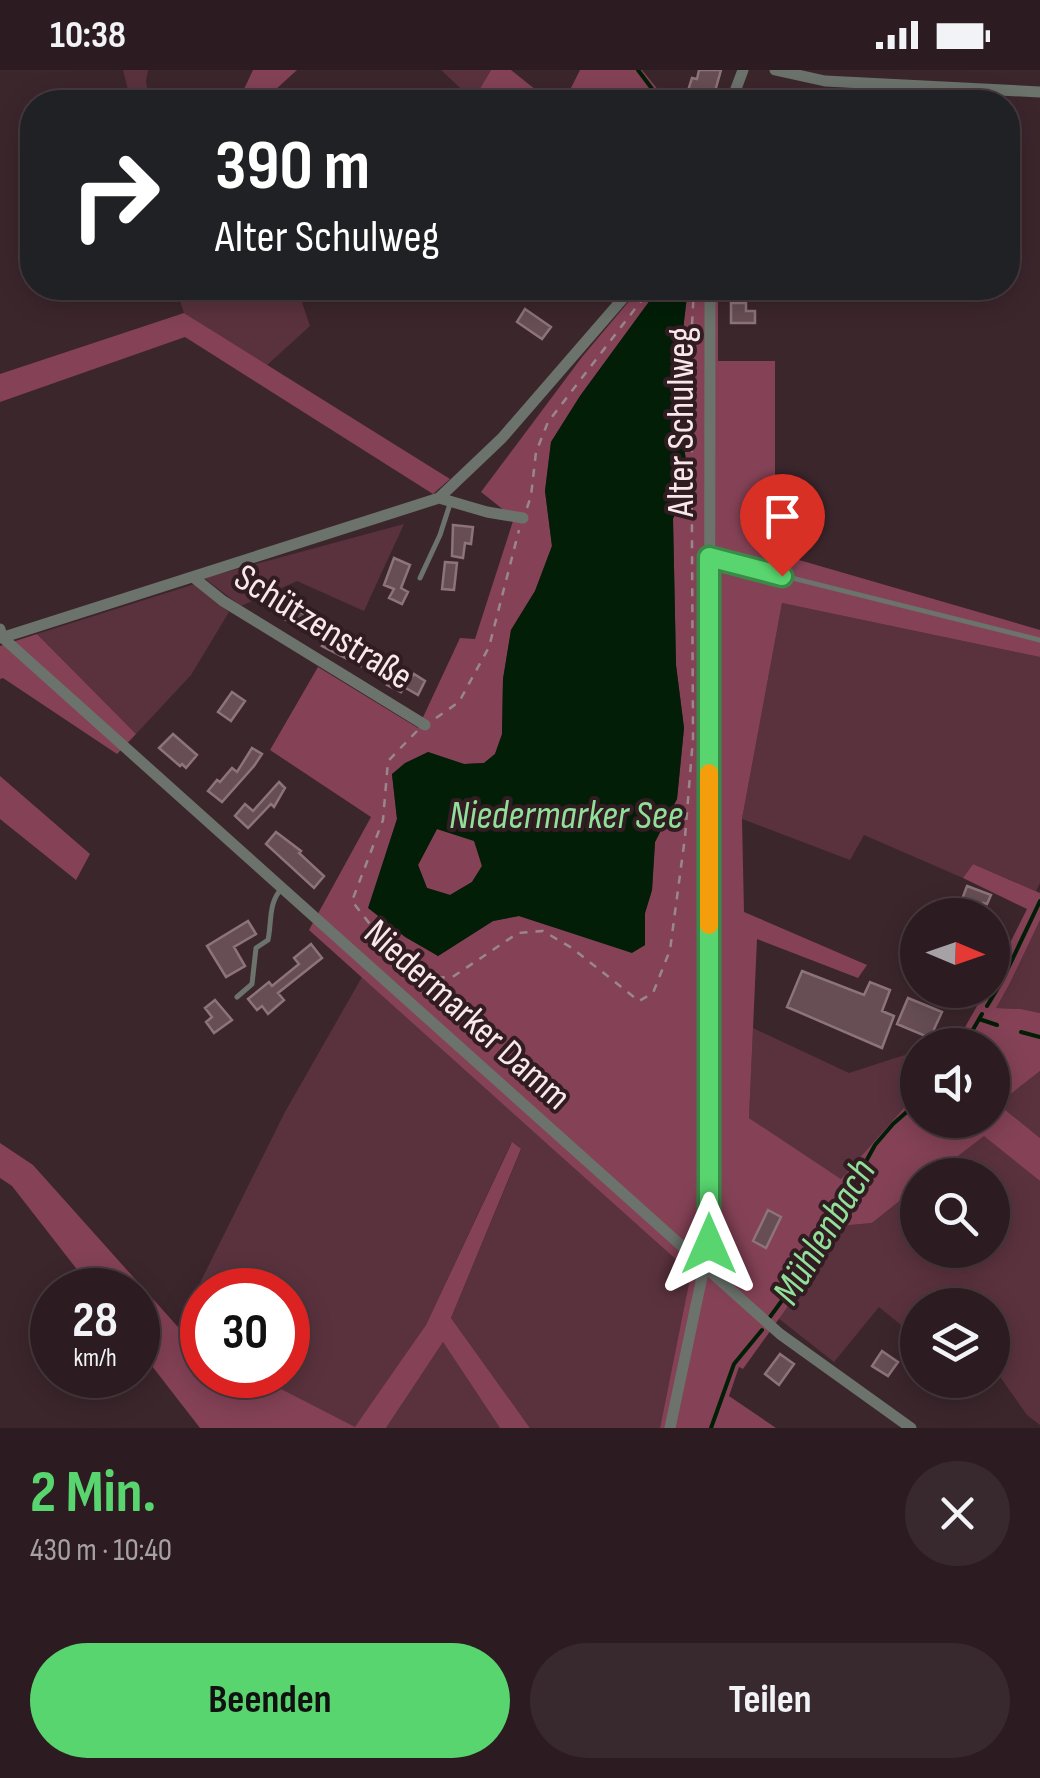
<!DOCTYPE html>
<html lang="de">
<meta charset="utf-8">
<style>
:root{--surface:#2c1c21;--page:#38292e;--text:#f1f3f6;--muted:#a6a1a5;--line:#483a3f;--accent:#59d56f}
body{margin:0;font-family:"Sofia Sans Condensed",sans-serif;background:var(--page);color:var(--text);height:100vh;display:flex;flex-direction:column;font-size:38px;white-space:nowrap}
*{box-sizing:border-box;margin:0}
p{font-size:32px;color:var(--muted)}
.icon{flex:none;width:55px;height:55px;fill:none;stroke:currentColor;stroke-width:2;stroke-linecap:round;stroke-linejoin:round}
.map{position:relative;height:1358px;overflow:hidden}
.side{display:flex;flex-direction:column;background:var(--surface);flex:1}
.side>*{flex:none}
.top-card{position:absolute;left:20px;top:20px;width:1000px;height:210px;border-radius:40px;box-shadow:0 5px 25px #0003,0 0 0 2px var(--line);background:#202124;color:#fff;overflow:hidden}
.needle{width:65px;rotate:92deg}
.buttons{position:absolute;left:900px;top:828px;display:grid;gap:20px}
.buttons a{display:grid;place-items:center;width:110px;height:110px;border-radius:50%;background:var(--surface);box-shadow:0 5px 25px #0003,0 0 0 2px var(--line);font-size:50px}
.speed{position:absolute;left:30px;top:1198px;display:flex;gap:20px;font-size:50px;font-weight:700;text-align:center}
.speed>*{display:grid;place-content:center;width:130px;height:130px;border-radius:50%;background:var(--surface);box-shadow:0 5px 25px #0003,0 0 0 2px var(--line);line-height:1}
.speed small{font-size:25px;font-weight:400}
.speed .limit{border:15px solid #d22;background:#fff;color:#111}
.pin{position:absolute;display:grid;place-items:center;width:85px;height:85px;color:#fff;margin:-102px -42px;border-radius:50% 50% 50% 0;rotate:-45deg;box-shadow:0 0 10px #0007}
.pin .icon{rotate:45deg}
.me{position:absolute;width:110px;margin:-55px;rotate:0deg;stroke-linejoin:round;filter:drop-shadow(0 0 8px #0008)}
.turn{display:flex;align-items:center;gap:35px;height:210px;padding:0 30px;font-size:45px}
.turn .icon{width:130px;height:130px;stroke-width:2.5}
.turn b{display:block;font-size:70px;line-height:85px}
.round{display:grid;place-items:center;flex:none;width:105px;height:105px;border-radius:52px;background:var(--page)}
.overview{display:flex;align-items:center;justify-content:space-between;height:170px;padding:0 30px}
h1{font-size:60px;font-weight:700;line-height:75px;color:var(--accent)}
.button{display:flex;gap:20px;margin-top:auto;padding:20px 30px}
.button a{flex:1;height:115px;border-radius:60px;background:var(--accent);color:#111;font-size:40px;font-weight:700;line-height:115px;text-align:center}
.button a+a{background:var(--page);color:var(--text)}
.status{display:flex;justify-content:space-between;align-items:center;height:70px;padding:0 50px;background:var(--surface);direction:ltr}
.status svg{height:28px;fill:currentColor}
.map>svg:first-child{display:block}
.green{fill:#5a323e}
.forest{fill:#854257}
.water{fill:#021e07;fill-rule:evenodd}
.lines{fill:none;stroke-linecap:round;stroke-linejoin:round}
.stream{stroke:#021e07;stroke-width:4}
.building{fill:#664e54;stroke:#8d737a;stroke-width:2.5}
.path{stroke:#99878c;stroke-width:2.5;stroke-dasharray:8 8;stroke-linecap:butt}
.lane{stroke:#6b736c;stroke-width:5}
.street{stroke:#6b736c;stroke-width:11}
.route-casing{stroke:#3a8a48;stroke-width:25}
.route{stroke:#59d56f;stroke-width:18}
.slow{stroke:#f59e0b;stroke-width:18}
.labels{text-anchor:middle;stroke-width:8;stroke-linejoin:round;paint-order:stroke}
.street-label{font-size:38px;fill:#f8e8ec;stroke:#311c22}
.water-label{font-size:40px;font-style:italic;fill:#91e09a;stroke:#311c22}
</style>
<div class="status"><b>10:38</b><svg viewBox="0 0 49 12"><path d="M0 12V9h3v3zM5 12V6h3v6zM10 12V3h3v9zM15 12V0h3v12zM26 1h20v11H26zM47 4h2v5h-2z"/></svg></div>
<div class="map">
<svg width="1040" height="1358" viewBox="0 0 1040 1358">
<rect width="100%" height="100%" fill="#3b262c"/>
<path class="green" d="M123 0H148L146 11 149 32H131Z
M441 0H491L473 30Z
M176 218H297L310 256 266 296 184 243Z
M404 454 364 541 297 511 241 536 204 508Z
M195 514 229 542 191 605 136 664 37 564Z
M782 533 1040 587V813L1036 821 973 794 963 808 864 765 850 790 742 749Z
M1040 850V943L1021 939 995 938 1010 913Z
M362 907 691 1203 660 1358H530L451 1248 521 1080 511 1073 426 1255 356 1358 254 1305H288V1220H202V1278L178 1257 285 1042Z
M753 958 849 1003 917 981V1023L841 1109 749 1048Z
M1040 1001V1068L998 1034Z
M984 1065 1040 1111V1355L1027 1345 993 1297 992 1235H918L917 1268 879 1237 834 1292 778 1248 803 1214 839 1156 872 1153 917 1117 918 1180H992V1105H933Z
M443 1272 500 1358H386Z"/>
<path class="forest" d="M253 0H297L262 32H238Z
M491 0H511L551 32H472Z
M580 0H642L668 32H564Z
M640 218H659L580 326 551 372 545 421 552 476 535 521 511 560 503 609 502 665 495 684 484 693 464 694 428 682 392 704 397 749 369 838 438 886 493 851 519 846 632 882 645 875V843L652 820 655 772 677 729 684 658 676 595 673 448 689 412 676 318 688 218H718V291H775V483L1040 560V587L782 533 742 749 744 842 867 895 858 908 757 869 749 1048 841 1109 917 1023 918 1050H992V975H955L986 920H992L993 907 1027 839 963 808 973 794 1040 823V850L1010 913 996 938 1021 939 1040 943V1001L998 1034 1040 1068V1111L984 1066 933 1105H918L917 1117 872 1153 839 1156 803 1215 743 1299 739 1297 729 1326 776 1358H660L691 1203 309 860 371 747 270 680 318 597 418 658 460 568 475 569 514 448 481 422 582 287Z
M184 243 450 409 433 424 185 267 0 332V304Z
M37 564 136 664 117 684 3 608 0 609V576Z
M0 706 90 784 76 810 0 749Z
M437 759 475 771 482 796 472 812 450 825 427 818 418 795Z
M512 1072 521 1079 451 1248 530 1358H500L443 1272 386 1358H200L138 1278V1220H93L12 1116 0 1108V1073L33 1095 178 1257 202 1278V1305H254L355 1357 426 1255Z"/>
<path class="water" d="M659 218H688L676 318 689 413 673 449 676 595 684 658 677 729 655 772 652 820 645 843V875L632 883 519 846 493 851 438 886 405 867 368 838 397 749 392 704 405 693 428 682 464 694 484 693 495 684 502 664 503 609 511 560 535 521 552 476 545 421 551 372 580 326ZM437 759 474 771 482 796 472 812 450 825 427 818 418 795Z"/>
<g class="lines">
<path class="stream" d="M638 0 662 32
M987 936 1002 911 1040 831
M979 949 997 955
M1021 962 1040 967
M964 975 982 944
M770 1247 797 1210 831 1155 875 1075 893 1054 918 1032
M711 1358 734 1294 762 1260"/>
</g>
<path class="building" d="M699 0H721L714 25 705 22 702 32H692L694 26 687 24 692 8 697 9Z
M731 233H746V241H755V253H731Z
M525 239 551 257 542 269 517 252Z
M453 455 473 457 471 474 465 473 463 488 452 486Z
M394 488 410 495 401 518 408 522 402 534 389 528 394 519 384 515Z
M445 492 457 493 454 520 442 519Z
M288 534 312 549 304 561 280 546Z
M333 561 368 579 361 596 322 576Z
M394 599 411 608 414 604 425 611 418 625 404 617 401 622 387 615Z
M232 622 245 631 231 651 218 642Z
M173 664 197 685 186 698 182 694 180 696 159 678Z
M252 678 262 684 254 696 222 732 208 721 217 710 220 712 232 698 237 702Z
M279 712 285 718 274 737 271 734 248 758 235 746 245 734 253 741Z
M276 762 301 781 299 783 324 806 314 818 266 774Z
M967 816 991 825 987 834 983 833 981 840 961 832Z
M248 851 256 864 234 877 245 896 226 907 207 876Z
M311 874 322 888 278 923 284 930 268 944 262 936 257 940 248 929 269 912 272 916 299 894 294 888Z
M802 901 864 925 870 912 890 920 882 941 894 946 882 978 787 937Z
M908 928 942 942 930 968 897 954Z
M215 930 232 950 214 963 206 952 212 947 205 938Z
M768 1140 781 1147 766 1178 753 1171Z
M882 1281 898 1292 888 1306 872 1296Z
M780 1284 794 1294 779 1315 765 1304Z"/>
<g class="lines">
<path class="path" d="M527 438 531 426 536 382 548 352 651 218
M436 648 459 632 489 577 519 460
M417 661 388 691 383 750 352 831 390 880 438 908 454 906 518 863 543 861 572 878 639 931 653 923 670 880 685 767 693 668 691 274 694 218"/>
<path class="lane" d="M712 488 1040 570
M420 508 440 465 450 434
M237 927 252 914 256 878 268 870C272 851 268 833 282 818"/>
<path class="street" d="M775 0 825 11 1040 22
M731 32 743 0
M439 428 487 442 523 448
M193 507 223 531 425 655
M0 559 2 567 780 1264 911 1358
M1 568 439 428 502 368 632 218
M670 1358 709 1174 710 218"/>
</g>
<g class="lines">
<g class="route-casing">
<path id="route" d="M709 1174V487L782 506"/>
</g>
<use href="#route" class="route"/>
<path class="slow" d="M709 703V855"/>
</g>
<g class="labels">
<g class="street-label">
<text transform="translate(680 352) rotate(-90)" y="13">Alter Schulweg</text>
<text transform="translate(324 556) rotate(32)" y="13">Schützenstraße</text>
<text transform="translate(468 944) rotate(42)" y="13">Niedermarker Damm</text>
</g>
<g class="water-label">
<text x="566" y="758">Niedermarker See</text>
<text transform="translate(823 1161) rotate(-59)" y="14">Mühlenbach</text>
</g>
</g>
</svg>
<div class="buttons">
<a><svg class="needle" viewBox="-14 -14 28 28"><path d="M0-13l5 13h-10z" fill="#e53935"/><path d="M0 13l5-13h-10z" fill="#a6a1a5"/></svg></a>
<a><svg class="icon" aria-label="sound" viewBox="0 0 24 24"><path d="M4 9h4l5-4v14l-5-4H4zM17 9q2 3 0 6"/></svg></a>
<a><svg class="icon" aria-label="search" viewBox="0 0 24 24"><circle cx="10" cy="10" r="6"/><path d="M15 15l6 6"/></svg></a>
<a><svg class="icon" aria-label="layers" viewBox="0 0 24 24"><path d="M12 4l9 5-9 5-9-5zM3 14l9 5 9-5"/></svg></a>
</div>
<div class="speed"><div>28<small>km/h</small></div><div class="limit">30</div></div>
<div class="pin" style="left:782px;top:506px;background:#d93025"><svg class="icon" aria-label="arrive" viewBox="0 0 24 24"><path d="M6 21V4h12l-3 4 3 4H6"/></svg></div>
<svg class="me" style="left:709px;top:1174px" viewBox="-20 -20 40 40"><path d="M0-17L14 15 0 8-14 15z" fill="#59d56f" stroke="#fff" stroke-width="4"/></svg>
<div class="top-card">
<div class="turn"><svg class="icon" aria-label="right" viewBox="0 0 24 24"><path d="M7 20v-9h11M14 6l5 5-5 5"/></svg><div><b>390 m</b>Alter Schulweg</div></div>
</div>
</div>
<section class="side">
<div class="overview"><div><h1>2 Min.</h1><p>430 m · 10:40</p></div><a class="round"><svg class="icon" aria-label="close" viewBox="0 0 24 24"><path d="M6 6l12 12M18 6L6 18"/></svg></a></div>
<div class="button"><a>Beenden</a><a>Teilen</a></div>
</section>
